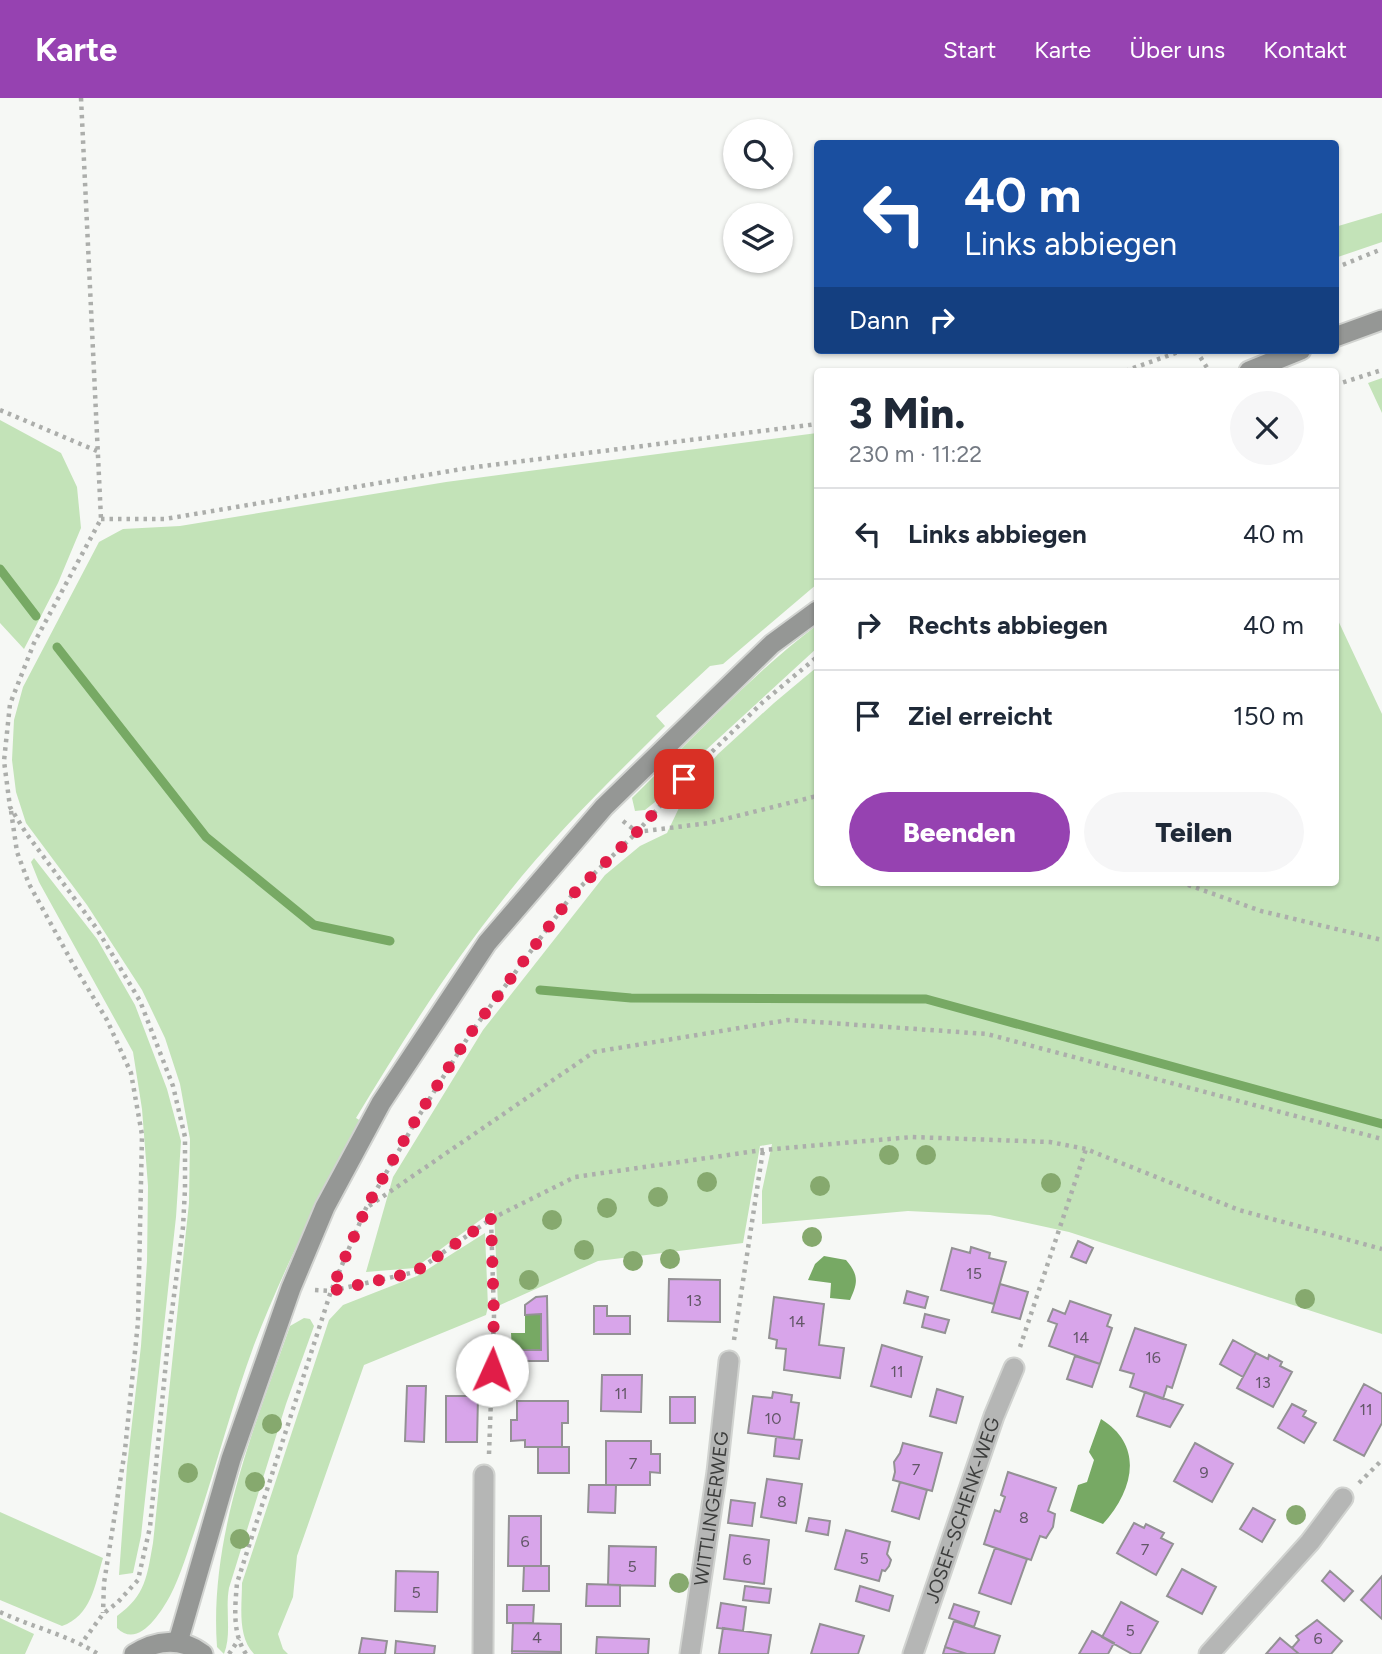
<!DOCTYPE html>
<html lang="de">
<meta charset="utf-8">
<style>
:root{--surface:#fff;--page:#f6f6f7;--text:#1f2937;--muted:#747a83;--line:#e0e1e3;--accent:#9642b1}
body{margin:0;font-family:Figtree,sans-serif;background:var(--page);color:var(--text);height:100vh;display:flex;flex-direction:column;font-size:26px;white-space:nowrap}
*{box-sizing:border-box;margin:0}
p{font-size:23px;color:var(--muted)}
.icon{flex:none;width:38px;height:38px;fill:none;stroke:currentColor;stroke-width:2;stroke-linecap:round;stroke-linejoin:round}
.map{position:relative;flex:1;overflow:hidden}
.side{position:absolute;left:814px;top:270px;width:525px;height:518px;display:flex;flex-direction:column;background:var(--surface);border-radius:7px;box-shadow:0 2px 5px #0004}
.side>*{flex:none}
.hud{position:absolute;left:814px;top:42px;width:525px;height:214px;border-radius:7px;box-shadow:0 2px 5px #0004;background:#1a4fa0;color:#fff;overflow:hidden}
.fabs{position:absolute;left:723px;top:21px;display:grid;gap:14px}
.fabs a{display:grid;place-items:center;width:70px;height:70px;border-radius:50%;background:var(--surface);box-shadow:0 2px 5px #0004;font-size:35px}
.pin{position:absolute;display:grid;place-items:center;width:60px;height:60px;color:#fff;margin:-30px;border-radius:14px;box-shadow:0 4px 10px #0006}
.me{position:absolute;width:77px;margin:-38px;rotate:2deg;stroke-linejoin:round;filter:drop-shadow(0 0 5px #0008)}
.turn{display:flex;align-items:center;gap:24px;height:147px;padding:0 35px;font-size:32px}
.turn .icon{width:91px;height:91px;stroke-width:2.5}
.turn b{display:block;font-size:49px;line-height:60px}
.then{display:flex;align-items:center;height:66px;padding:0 35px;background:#0003;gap:14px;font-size:26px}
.round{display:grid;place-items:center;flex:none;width:74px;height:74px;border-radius:37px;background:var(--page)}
.headline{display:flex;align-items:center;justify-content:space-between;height:119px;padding:0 35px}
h1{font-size:42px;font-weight:800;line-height:52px}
.cta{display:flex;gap:14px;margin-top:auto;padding:14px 35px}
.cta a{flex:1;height:80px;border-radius:42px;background:var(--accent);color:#fff;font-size:28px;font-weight:800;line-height:80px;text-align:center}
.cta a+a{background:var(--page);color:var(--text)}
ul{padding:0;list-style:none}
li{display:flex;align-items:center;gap:21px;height:91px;padding:0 35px;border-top:2px solid var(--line)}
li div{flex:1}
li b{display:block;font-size:26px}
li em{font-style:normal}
header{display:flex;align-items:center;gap:42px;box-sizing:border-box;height:98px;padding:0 35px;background:var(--accent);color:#fff}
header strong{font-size:33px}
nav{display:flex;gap:38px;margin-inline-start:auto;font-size:24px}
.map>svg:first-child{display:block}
.green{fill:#c3e3b8}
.water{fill:#77a964}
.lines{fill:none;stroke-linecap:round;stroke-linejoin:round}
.stream{stroke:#77a964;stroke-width:9}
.building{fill:#d8a5ea;stroke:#939194;stroke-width:2}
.minor-casing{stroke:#d1d3d0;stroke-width:23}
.secondary-casing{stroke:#d1d3d0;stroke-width:23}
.path{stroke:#acaeab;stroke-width:4.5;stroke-dasharray:3.5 5;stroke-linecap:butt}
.minor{stroke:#b5b6b5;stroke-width:19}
.secondary{stroke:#959795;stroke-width:19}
.tree{fill:#86a96e}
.route{stroke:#e11d48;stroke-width:12;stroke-dasharray:0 21.6}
.labels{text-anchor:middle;stroke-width:6;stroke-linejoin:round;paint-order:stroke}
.number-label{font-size:16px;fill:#635768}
.street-label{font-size:19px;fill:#3c3d3c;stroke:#f6f8f5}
</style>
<header>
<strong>Karte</strong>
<nav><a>Start</a><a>Karte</a><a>Über uns</a><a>Kontakt</a></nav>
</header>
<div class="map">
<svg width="1382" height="1556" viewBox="0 0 1382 1556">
<rect width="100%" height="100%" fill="#f6f8f5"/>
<path class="green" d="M1382 115V144L1335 160V129Z
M1382 280V315L1368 285Z
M0 322 61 355 77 389 81 430 58 485 24 551 0 525Z
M817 335V486L723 566 710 568 656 618 665 628C610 683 553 738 505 799 449 869 402 944 356 1020L361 1023C321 1095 284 1170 254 1247 232 1307 216 1369 196 1429 188 1452 181 1477 170 1498 160 1516 138 1551 117 1530V1518C146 1497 147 1478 153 1445L189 1105 190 1041 180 986 165 940 142 892 87 807 26 725 16 694 12 662 14 622 23 589 99 444 123 431 180 428 446 384Z
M1335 516 1382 616V1236L1069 1134 990 1117 908 1113 762 1126V1093L772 1046 760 1048 743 1145 598 1163 498 1208 494 1112 415 1170 366 1174 393 1079 483 932 605 777 640 748 667 735 688 691 718 656 774 605 817 569V784H1335Z
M817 527V550L694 663 655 704 645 712 635 713 632 700C692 641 750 578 817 527Z
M34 760 97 841 135 907 167 991 181 1043 176 1119 141 1438 133 1475 119 1477 127 1368 141 1248 147 1163 148 1088 142 1011 133 954 39 784 31 764Z
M485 1135 488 1209 486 1217 364 1267 297 1458 293 1499 278 1536 283 1551 288 1556H254C237 1538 242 1508 242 1485L329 1222 343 1207 417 1178Z
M304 1220 310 1221 314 1228 286 1306 229 1490C225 1512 232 1536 224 1556L217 1549C209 1439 254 1330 290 1228Z
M0 1414 103 1460C95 1487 91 1518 62 1528L0 1502Z
M0 1520 34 1536 25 1556H0Z"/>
<path class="water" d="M824 1158 846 1162C859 1177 858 1185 850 1202L830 1200 831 1185 808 1182 815 1166Z
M541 1216V1252H512L511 1235H525V1217Z
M1101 1321C1145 1348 1133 1393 1103 1426L1070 1413 1078 1387 1087 1384 1094 1362 1089 1354Z"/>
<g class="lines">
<path class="stream" d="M0 471 36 518
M57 549 206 739 314 827 390 843
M540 892 631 900 926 901 1382 1026"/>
</g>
<path class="building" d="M1078 1143 1093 1150 1086 1165 1071 1159Z
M971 1149 990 1155 989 1160 1006 1164 994 1206 941 1192 952 1150 970 1155Z
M669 1181 720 1182V1224L668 1223Z
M1000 1186 1028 1194 1020 1221 992 1214Z
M907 1193 928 1199 925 1210 904 1205Z
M547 1198 548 1263H512V1252H541V1216L525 1217V1207L536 1199Z
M774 1199 824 1206 819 1247 844 1250 840 1280 784 1272 786 1251 776 1250 777 1242 769 1240Z
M1070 1203 1111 1217 1107 1228 1112 1230 1100 1266 1049 1248 1057 1226 1048 1223 1053 1211 1065 1216Z
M594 1208H607V1218H630V1236H594Z
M925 1216 949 1222 945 1235 922 1229Z
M1135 1230 1186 1247 1172 1290 1167 1288 1163 1301 1130 1289 1134 1276 1120 1272Z
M1233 1242 1256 1255 1243 1279 1220 1266Z
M882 1247 922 1259 911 1299 871 1288Z
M1256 1255 1268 1261 1269 1257 1282 1264 1280 1268 1292 1274 1273 1309 1237 1290Z
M1075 1258 1100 1266 1092 1289 1067 1281Z
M602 1277H642L641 1314 601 1313Z
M1364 1286 1382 1296V1325L1364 1358 1334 1342Z
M407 1288H426L424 1344 405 1343Z
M937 1291 963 1299 956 1325 930 1318Z
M773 1294 792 1297 791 1304 799 1305 794 1341 748 1335 753 1298 772 1300Z
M1145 1294 1183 1307 1170 1329 1137 1318Z
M446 1298H478L477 1344H446Z
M670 1299H695V1325H670Z
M517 1303H568V1325H562V1349H525V1342L511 1343V1322H517Z
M1292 1306 1306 1313 1303 1318 1316 1325 1304 1345 1278 1330Z
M776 1339 802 1342 799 1361 774 1358Z
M606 1343H651V1356H660V1375L650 1374V1387H606Z
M903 1345 942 1355 932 1393 893 1382 895 1374 894 1364 900 1355Z
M1195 1345 1233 1366 1212 1404 1174 1383Z
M538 1349H569V1375H538Z
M1008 1374 1056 1390 1048 1413 1055 1416 1053 1429 1046 1440 1040 1438 1031 1462 984 1446 995 1412 1000 1414 1005 1399 1001 1397Z
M767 1381 802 1386 796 1425 761 1419Z
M900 1384 927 1392 919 1421 892 1413Z
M589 1387H616L615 1415 588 1414Z
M731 1402 755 1405 752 1428 728 1425Z
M1253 1410 1275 1422 1262 1444 1240 1431Z
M509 1418H541V1468H508Z
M809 1420 830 1423 828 1437 806 1433Z
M1134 1425 1144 1430 1146 1426 1164 1435 1161 1440 1173 1446 1156 1477 1117 1455Z
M846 1432 890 1444 887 1456 891 1462 889 1468 885 1473 882 1472 879 1483 835 1471Z
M730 1437 769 1442 764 1486 724 1481Z
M609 1448 656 1449 655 1488 608 1487Z
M995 1450 1027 1461 1011 1506 979 1495Z
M524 1468H549V1493H523Z
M1182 1471 1216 1489 1202 1516 1167 1498Z
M396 1473 438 1474 437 1514 395 1513Z
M1330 1473 1353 1493 1344 1503 1322 1483Z
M1382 1478V1521L1361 1502Z
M587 1486 620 1487V1508H586Z
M745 1488 771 1491 769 1505 743 1502Z
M860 1488 893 1498 889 1513 856 1503Z
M1121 1504 1158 1524 1140 1556H1132L1102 1539Z
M721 1505 746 1509 743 1533 717 1530Z
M954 1506 979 1514 974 1529 949 1520Z
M507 1507H534L533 1525H507Z
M1317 1522 1342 1543 1331 1556H1299L1292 1550 1299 1542 1296 1538Z
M954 1523 1000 1538 994 1556H967L945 1549Z
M513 1525 561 1526V1554L512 1553Z
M820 1526 864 1538 858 1556H811Z
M723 1530 771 1537 768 1556H719Z
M1092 1533 1114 1545 1108 1556H1079Z
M597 1539 649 1541 648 1556H596Z
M362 1540 387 1543 385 1556H359Z
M1280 1540 1292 1550 1299 1556H1266Z
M396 1543 435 1548 434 1556H395Z
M945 1549 967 1556H943Z
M512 1553 561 1554V1556H512Z"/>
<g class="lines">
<g class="minor-casing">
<g id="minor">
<path d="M483 1556 484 1377"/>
<path id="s1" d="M690 1556 717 1374 729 1263"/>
<path id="s2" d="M913 1556 994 1318 1014 1270"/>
<path d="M1209 1556 1310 1444 1343 1400"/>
</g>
</g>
<g class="secondary-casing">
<path id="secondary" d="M1335 239 1382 222
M1249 273 1301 252
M178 1544 231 1361 291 1190 325 1109 381 1005 487 845 604 709 772 546 817 513
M134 1556C156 1542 181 1539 203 1556"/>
</g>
<path class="path" d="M81 0 101 421 34 545 10 606 4 663 10 709 26 735 97 831 140 903 173 988 185 1039V1091L183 1129 168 1243 150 1429 138 1482 118 1504 103 1516 81 1546
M1335 170 1382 151
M1196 252 1209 273
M1125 273 1184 252
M1335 287 1382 272
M0 312 97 353
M101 421H165L468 370 817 326
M11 713 17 754 29 786 73 866 107 922 131 975 142 1037 138 1224 125 1352 104 1485 103 1515
M623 723 637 734 709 725 817 698
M1180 784 1261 813 1382 842
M369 1108 594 954 788 922 987 936 1382 1041
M315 1192 331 1193 415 1174 491 1121 575 1079 763 1052 912 1039 1050 1044 1086 1051 1239 1112 1382 1151
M734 1242 763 1052
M1020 1249 1086 1051
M489 1356 494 1218 491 1121
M1359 1385 1382 1362
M0 1514C32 1529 68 1537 98 1556
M229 1556 239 1541
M246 1556C232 1535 235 1509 237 1485L331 1193 366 1110 417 1021 470 936 572 797 637 734 684 681 763 604 817 559"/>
<use href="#minor" class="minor"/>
<use href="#secondary" class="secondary"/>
</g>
<g class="tree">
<circle cx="889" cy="1057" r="10"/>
<circle cx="926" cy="1057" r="10"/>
<circle cx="707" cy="1084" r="10"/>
<circle cx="1051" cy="1085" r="10"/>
<circle cx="820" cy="1088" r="10"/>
<circle cx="658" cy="1099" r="10"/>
<circle cx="607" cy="1110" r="10"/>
<circle cx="552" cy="1122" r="10"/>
<circle cx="812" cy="1139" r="10"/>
<circle cx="584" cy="1152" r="10"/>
<circle cx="670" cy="1161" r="10"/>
<circle cx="633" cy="1163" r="10"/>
<circle cx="529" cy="1182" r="10"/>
<circle cx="1305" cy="1201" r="10"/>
<circle cx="272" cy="1326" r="10"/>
<circle cx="188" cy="1375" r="10"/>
<circle cx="255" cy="1384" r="10"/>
<circle cx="1296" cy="1417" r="10"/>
<circle cx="240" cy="1441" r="10"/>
<circle cx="679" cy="1485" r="10"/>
</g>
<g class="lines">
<path class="route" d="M492 1272 494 1218 491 1121 415 1174 331 1193 366 1110 416 1021 470 936 572 797 637 734 684 681"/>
</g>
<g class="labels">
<g class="number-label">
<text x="974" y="1181">15</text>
<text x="694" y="1208">13</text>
<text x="797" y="1229">14</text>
<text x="1081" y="1245">14</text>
<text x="1153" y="1265">16</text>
<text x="897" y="1279">11</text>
<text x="1263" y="1290">13</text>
<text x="621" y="1301">11</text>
<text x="1366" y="1317">11</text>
<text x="773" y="1326">10</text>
<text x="633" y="1371">7</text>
<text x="916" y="1377">7</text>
<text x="1204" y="1380">9</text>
<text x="782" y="1409">8</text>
<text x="1024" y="1425">8</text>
<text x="525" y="1449">6</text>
<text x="1145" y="1457">7</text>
<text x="864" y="1466">5</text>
<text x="747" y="1467">6</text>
<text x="632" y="1474">5</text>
<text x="416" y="1500">5</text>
<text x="1130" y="1538">5</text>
<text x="537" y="1545">4</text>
<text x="1318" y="1546">6</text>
</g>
<g class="street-label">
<text dy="7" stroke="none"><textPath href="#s1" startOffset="147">WITTLINGERWEG</textPath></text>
<text dy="7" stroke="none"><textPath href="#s2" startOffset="152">JOSEF-SCHENK-WEG</textPath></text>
</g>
</g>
</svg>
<div class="fabs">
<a><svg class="icon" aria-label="search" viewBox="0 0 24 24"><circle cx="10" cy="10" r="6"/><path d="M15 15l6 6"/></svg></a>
<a><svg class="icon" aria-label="layers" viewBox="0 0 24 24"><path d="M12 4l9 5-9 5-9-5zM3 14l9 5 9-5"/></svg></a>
</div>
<div class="pin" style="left:684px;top:681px;background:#d93025"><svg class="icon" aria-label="arrive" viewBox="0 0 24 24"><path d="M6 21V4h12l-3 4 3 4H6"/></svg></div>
<svg class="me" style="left:492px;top:1272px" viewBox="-20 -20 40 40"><circle r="19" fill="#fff"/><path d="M0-13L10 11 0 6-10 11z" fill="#e11d48"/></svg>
<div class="hud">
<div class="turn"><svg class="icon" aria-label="left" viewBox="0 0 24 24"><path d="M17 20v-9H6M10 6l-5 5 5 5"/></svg><div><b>40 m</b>Links abbiegen</div></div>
<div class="then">Dann<svg class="icon" aria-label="right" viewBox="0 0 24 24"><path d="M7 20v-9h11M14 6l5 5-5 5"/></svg></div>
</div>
<section class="side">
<div class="headline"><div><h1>3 Min.</h1><p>230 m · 11:22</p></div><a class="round"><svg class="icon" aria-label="close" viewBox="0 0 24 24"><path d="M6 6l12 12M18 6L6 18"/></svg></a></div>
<ul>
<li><svg class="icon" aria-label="left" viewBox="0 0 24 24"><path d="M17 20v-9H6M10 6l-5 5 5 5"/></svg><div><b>Links abbiegen</b></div><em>40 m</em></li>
<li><svg class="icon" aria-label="right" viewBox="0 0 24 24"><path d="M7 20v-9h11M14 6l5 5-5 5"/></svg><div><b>Rechts abbiegen</b></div><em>40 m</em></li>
<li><svg class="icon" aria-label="arrive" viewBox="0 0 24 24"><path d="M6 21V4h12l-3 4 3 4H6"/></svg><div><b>Ziel erreicht</b></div><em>150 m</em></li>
</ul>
<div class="cta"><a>Beenden</a><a>Teilen</a></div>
</section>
</div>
